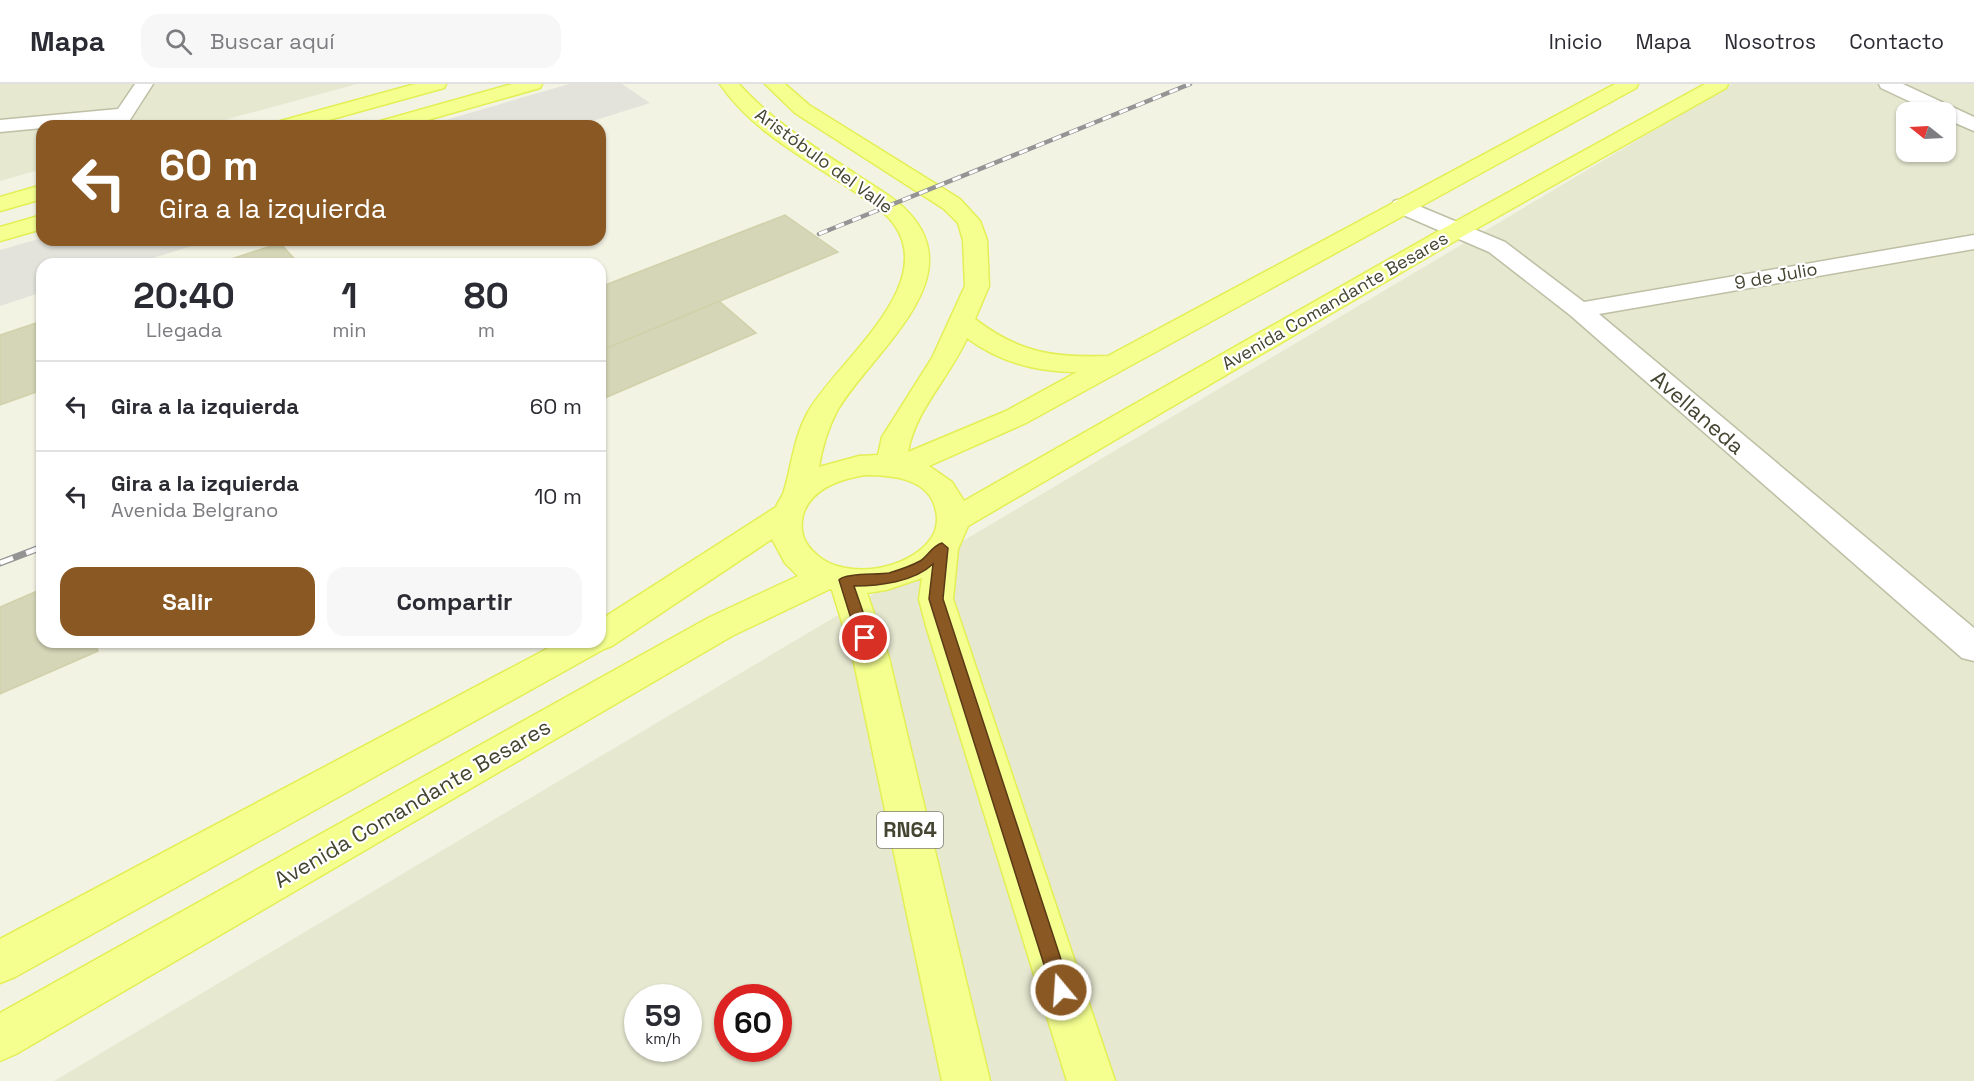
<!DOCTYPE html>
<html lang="es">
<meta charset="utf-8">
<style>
:root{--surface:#fff;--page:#f7f7f7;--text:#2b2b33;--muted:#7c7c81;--line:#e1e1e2;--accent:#8a5822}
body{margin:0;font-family:"Space Grotesk",sans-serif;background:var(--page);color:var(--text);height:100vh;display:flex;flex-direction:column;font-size:22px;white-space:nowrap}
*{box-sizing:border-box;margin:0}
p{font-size:20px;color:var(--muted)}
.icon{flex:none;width:33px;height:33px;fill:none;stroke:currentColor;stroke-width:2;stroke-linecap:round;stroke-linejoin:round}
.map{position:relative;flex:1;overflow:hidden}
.sheet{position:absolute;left:36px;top:174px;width:570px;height:390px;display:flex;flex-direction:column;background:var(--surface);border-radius:18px;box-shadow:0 2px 4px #0004}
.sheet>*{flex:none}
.guide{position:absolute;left:36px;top:36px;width:570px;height:126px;border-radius:18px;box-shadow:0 2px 4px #0004;background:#8a5822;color:#fff;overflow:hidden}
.needle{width:39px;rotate:288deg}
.buttons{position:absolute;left:1896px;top:18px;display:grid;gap:12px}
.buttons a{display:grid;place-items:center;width:60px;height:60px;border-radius:12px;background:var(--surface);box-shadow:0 2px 4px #0004;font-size:30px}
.speed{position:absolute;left:624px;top:900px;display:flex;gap:12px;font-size:30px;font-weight:700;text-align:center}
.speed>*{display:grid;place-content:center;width:78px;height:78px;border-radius:50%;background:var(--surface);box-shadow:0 2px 4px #0004;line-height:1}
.speed small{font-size:15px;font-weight:400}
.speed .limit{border:9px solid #d22;background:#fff;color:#111}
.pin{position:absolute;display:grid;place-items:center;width:51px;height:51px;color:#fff;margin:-26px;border:3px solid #fff;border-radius:50%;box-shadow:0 2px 6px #0007}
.me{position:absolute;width:66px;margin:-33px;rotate:342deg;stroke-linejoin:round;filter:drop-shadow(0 0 4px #0008)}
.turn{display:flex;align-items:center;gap:21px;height:126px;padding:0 24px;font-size:27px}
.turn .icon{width:78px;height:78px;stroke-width:2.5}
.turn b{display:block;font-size:42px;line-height:51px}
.eta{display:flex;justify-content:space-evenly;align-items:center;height:102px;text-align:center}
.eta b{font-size:36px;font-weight:700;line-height:42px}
.action{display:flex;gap:12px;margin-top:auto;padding:12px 24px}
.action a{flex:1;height:69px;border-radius:18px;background:var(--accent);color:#fff;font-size:24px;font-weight:700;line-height:69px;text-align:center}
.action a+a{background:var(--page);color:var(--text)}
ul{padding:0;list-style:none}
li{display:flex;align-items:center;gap:18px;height:90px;padding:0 24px;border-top:2px solid var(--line)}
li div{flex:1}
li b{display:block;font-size:22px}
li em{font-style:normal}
header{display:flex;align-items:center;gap:36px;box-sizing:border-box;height:84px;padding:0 30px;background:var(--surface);border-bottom:2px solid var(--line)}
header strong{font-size:28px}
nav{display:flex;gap:33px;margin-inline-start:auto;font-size:21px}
.search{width:420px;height:54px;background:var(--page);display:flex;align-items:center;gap:15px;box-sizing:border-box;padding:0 21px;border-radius:18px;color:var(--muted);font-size:22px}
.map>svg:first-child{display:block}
.residential{fill:#e6e8d0;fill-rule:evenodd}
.parking{fill:#e3e3dc}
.building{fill:#d5d5b7;stroke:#d1d1a9;stroke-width:1.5}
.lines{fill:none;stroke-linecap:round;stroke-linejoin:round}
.minor-casing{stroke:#bebfa4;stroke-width:3}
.major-casing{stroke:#e3ef54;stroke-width:3}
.minor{fill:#fff;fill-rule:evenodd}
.major{fill:#f4ff90;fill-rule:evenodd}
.rail-far1-casing{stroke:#949494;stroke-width:4.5}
.rail-casing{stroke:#949494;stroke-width:7}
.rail-far1{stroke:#fff;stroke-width:3;stroke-dasharray:9;stroke-linecap:butt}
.rail{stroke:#fff;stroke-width:4.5;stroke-dasharray:14;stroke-linecap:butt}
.route{fill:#8a5822;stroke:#5a3916;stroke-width:1.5}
.labels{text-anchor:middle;stroke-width:4.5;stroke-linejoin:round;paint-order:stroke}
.far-street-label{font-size:18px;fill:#454532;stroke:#fff}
.shield{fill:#fff;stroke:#7d7d70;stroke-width:1.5}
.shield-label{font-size:21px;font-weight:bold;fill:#454532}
.street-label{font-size:22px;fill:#454532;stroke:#fff}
</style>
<header>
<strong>Mapa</strong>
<div class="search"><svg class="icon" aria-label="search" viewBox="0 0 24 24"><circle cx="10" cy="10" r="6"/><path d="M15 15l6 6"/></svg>Buscar aquí</div>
<nav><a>Inicio</a><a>Mapa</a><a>Nosotros</a><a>Contacto</a></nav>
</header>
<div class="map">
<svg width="1974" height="997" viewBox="0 0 1974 997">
<rect width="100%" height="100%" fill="#f2f3e3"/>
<path class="residential" d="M0 0H357L202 42H42V85L0 97Z
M1732 0H1974V997H54ZM1906 28H1946V68H1906ZM638 914H688V964H638ZM728 914H778V964H728Z"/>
<path class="parking" d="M569 0H622L650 19 577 42H425Z
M42 154V156H211L134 180H42V208L0 222V166Z"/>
<path class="building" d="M785 131 838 168 600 267V203Z
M280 159 299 180H216Z
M719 217 756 249 600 316V267Z
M42 237V306L0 321V251Z
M42 505V558H95L98 567 0 610V523Z"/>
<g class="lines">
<g class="minor-casing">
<path id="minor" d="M135 0H153L126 42H106L109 37 42 42V44L0 48V36L118 25Z
M1879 0H1903L1974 33V47L1946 35V28H1932L1881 4Z
M1402 115 1505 158 1584 218 1974 151V165L1599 230 1974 544V577L1962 574 1570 231 1489 168 1394 127 1391 122 1394 117Z"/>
</g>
<g class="major-casing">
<path id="major" d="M415 0H446L444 4 307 42H274L277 38Z
M512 0H542L540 4 406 42H374L377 38Z
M720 0H739C772 37 813 62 854 89 870 100 888 109 903 123 978 192 871 268 837 327 828 344 822 364 819 383L859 372 878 371 882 353 932 274 965 202 963 156 958 139 944 125 795 29 765 0H785L809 21 960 115 980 137 987 156 989 202 975 235C1019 269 1054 274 1108 272L1615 0H1638L1636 4 1026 339 929 382 952 398 964 417 1451 140 1705 0H1728L1726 4 1467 150 968 442 958 465 953 515 1115 997H1067L926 542 919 515 922 494 886 506 867 509 889 574 990 997H942L853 574 832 506 830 505 732 552 16 970 0 977V929L708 534 798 492 785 479 772 455 612 562 604 565 15 893 0 899V855L560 558H600V536L776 423C778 417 783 412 784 407 792 380 794 353 808 328 838 276 948 195 887 132 833 86 761 60 720 0ZM967 254C999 278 1038 288 1077 288L1006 327 908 368C915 326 950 293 967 254ZM865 391C892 391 930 394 936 427 938 435 937 446 932 453 911 486 846 497 817 471 804 460 799 448 803 431 811 404 841 395 865 391Z
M42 101V115L0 127V113Z
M42 131V145L0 157V143Z"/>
</g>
<use href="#minor" class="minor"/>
<use href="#major" class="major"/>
<g class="rail-far1-casing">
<path id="rail-far1" d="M819 150 1190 0"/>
</g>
<g class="rail-casing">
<path id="rail" d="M0 479 42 463"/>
</g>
<use href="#rail-far1" class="rail-far1"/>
<use href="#rail" class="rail"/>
</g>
<path class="route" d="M942 459 948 464 943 515 1071 906 1068 912 1061 915 1055 912 1052 906 933 528 929 515 933 480C914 498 879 502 854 502L872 554 870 558H860L857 554 839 496C844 489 877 491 889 489 899 486 911 482 920 477 928 472 932 462 942 459Z"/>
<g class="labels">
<g class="far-street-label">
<text transform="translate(824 77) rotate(36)" y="6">Aristóbulo del Valle</text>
<text transform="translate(1776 192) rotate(-10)" y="6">9 de Julio</text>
<text transform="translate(1335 217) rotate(-30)" y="6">Avenida Comandante Besares</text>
</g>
<rect class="shield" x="877" y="728" width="66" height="36" rx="4.5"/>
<g class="shield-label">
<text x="910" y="753">RN64</text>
</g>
<g class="street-label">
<text transform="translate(1698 328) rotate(41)" y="8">Avellaneda</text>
<text transform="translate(412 719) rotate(-30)" y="8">Avenida Comandante Besares</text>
</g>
</g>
</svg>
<div class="buttons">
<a><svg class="needle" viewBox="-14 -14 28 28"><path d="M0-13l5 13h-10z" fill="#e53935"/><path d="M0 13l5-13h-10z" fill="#7c7c81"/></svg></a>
</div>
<div class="speed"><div>59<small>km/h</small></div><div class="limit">60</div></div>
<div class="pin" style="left:865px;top:554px;background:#d93025"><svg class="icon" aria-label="arrive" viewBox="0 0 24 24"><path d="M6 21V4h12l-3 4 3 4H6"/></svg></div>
<svg class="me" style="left:1061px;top:906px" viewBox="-20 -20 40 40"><circle r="17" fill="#8a5822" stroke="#fff" stroke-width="3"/><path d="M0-11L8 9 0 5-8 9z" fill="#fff"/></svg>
<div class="guide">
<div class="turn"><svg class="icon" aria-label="left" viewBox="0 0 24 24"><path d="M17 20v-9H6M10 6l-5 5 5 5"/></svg><div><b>60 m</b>Gira a la izquierda</div></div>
</div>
<section class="sheet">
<div class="eta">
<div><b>20:40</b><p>Llegada</p></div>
<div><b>1</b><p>min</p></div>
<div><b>80</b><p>m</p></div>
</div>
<ul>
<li><svg class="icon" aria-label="left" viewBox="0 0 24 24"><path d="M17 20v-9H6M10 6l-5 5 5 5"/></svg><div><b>Gira a la izquierda</b></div><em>60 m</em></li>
<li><svg class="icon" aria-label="left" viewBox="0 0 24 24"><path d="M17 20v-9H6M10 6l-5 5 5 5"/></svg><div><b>Gira a la izquierda</b><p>Avenida Belgrano</p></div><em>10 m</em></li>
</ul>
<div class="action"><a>Salir</a><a>Compartir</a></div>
</section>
</div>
